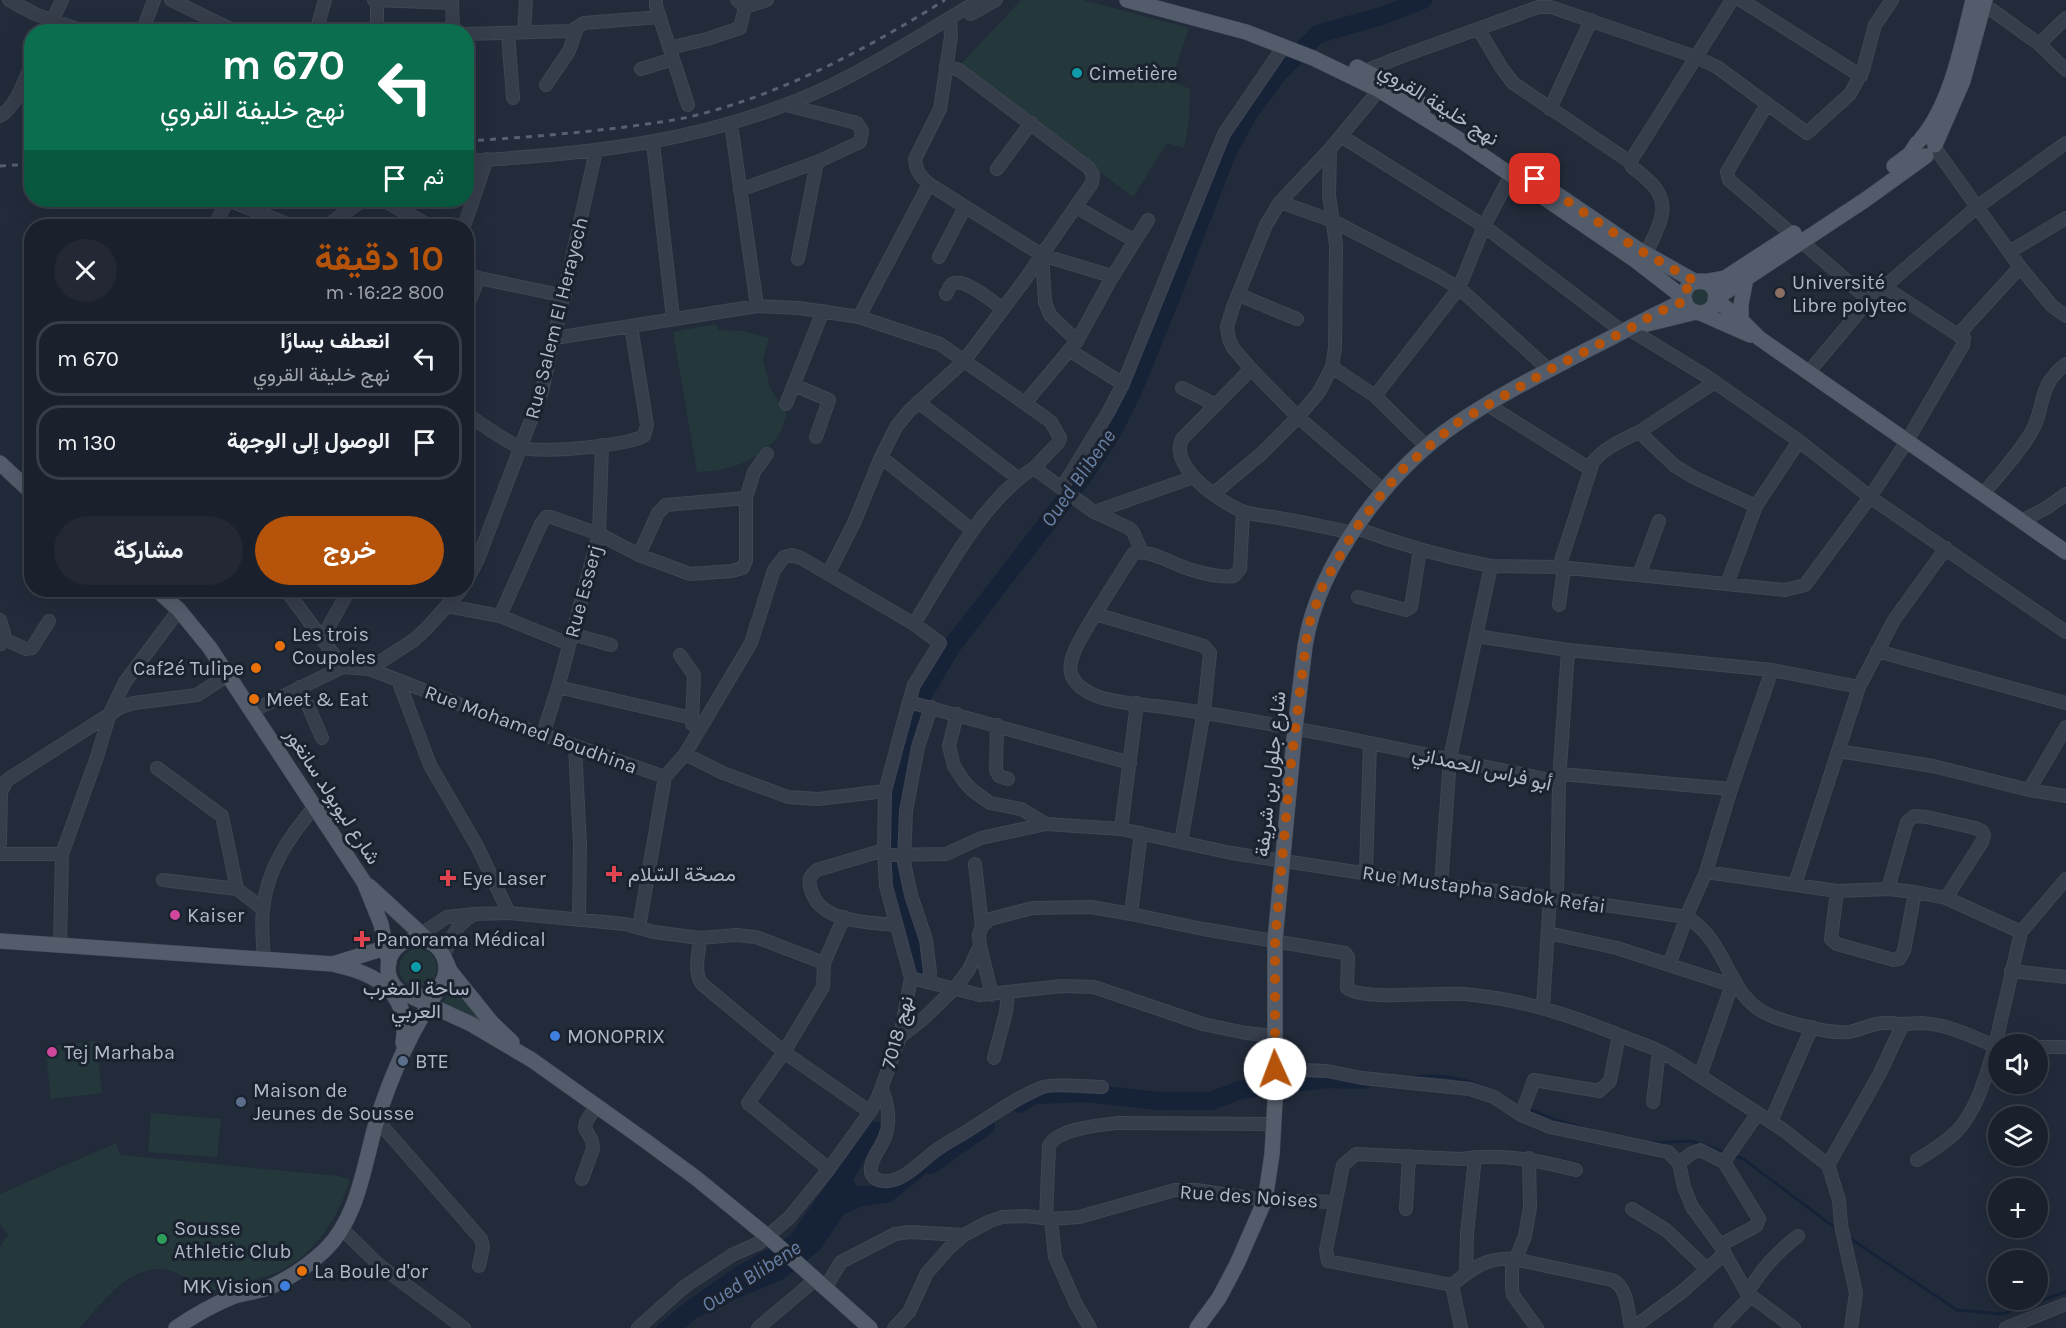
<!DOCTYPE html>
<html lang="ar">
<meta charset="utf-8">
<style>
:root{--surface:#1a202c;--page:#232834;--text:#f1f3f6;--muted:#9fa3a9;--line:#383e48;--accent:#b45309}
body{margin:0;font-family:Karla,Vazirmatn,sans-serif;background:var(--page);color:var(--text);direction:rtl;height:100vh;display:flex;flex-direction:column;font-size:22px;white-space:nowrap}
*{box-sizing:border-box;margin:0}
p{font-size:20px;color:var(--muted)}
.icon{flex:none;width:33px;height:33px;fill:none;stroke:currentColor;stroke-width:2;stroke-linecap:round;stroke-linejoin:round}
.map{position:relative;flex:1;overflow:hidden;direction:ltr}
.drawer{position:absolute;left:24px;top:219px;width:450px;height:378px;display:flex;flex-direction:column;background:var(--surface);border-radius:24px;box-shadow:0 6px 24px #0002,0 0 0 2px var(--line);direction:rtl}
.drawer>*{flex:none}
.banner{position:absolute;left:24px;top:24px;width:450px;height:183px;border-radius:24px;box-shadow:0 6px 24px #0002,0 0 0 2px var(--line);direction:rtl;background:#0b6e4f;color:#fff;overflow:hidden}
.tools{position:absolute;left:1988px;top:1034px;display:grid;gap:12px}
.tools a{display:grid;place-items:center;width:60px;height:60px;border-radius:50%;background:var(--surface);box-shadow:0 6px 24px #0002,0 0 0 2px var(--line);font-size:30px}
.pin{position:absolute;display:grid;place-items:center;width:51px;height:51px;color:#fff;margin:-26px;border-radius:12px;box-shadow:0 3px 9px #0006}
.me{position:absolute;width:66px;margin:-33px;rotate:358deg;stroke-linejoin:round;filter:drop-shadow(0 0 4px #0008)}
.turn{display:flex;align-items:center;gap:21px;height:126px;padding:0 30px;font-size:27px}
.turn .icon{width:78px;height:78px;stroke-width:2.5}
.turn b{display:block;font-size:42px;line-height:51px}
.then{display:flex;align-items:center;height:57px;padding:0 30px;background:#0003;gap:12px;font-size:22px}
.round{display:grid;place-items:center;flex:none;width:63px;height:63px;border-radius:32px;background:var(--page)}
.overview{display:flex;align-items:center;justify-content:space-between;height:102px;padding:0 30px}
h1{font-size:36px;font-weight:700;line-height:45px;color:var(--accent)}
.button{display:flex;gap:12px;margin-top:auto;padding:12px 30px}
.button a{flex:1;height:69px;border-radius:36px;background:var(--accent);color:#fff;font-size:24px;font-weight:700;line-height:69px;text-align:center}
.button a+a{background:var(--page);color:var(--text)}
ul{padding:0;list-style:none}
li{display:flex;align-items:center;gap:18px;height:75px;margin:0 12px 9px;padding:0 18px;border:3px solid var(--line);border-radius:24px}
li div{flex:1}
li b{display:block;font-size:22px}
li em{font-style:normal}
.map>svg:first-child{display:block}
.green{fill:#24383b}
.water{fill:#152238}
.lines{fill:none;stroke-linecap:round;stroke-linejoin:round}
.stream{stroke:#152238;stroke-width:3}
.river{stroke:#152238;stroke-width:18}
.minor-casing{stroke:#3f4654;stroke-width:14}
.major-casing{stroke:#3f4654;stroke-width:16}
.minor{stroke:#363d4b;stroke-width:12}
.major{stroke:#535c6b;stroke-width:15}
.rail{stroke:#576172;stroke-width:3;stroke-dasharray:6 6;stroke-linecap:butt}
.route{stroke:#b45309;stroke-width:10;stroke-dasharray:0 18}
.culture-dot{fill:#0f9aa8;stroke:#1b222f;stroke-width:2}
.education-dot{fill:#8d6e63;stroke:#1b222f;stroke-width:2}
.food-dot{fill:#e8710a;stroke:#1b222f;stroke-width:2}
.health-dot{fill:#e0444e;stroke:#1b222f;stroke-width:2}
.hotel-dot{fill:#d1479c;stroke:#1b222f;stroke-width:2}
.shop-dot{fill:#3f7fe0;stroke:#1b222f;stroke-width:2}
.service-dot{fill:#5c6f8a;stroke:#1b222f;stroke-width:2}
.leisure-dot{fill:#2e9e5b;stroke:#1b222f;stroke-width:2}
.labels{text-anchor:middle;stroke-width:6;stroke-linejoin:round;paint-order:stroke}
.poi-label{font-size:20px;fill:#b1b8c7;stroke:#1b222f;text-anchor:start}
.street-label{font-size:20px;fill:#b1b8c7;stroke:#1b222f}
.water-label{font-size:21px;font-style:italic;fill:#6980a6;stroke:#1b222f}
</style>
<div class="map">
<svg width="2066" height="1328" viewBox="0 0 2066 1328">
<rect width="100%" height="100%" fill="#222b3a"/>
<path class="green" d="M1021 0H1083L1189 28 1171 81 1190 89 1189 120 1184 148 1167 143 1133 197 960 65Z
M1691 298a9 9 0 1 1 18 0a9 9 0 1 1-18 0Z
M716 324 718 330 743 331 769 338 763 359 770 388 787 414C784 420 782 430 778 436 760 461 727 472 697 472L673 332Z
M399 968a19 19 0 1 1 38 0a19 19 0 1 1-38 0Z
M455 985 490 1029 442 1004Z
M96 1041 102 1093 51 1099 45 1047Z
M151 1113 221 1119 217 1157 148 1152Z
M116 1143 120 1155 338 1176 350 1179C339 1218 311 1261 270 1275 247 1283 222 1286 199 1296 195 1290 191 1282 185 1278 181 1274 174 1272 168 1270 130 1262 102 1304 79 1328H0V1247L8 1235 0 1224V1194Z"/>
<path class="water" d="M872 1121 884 1123 853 1181 857 1186H886L945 1147 950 1154 891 1202 863 1206 844 1214 820 1250 782 1280 738 1298 697 1318 685 1328H655L683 1304 737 1266 790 1236Z"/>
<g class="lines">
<path class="stream" d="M1413 1077C1437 1074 1465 1077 1487 1089
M1526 1108 1555 1120 1590 1130
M1649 1143 1691 1141 1727 1153
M1733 1156 1742 1158 1838 1230
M1848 1237 1957 1310 2002 1314 2066 1292"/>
<path class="river" d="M921 970 917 936 900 885 896 812 899 783 923 695 952 646 1085 474 1114 429 1132 393 1170 300 1227 153 1249 113 1277 75 1318 34 1385 15 1423 0
M1019 1104 1033 1095 1087 1093 1158 1101H1211L1240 1090 1326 1079 1364 1080
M930 1165 986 1126"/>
<g class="minor-casing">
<path id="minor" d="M9 0 35 14 86 32
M171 0 237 32
M374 0 452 3
M377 0V32
M452 0 453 32
M656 0V6L688 105
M737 0 745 7 767 0
M1741 0 1861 76
M1983 6 1992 10 2039 44 2066 70
M971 14 996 0
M950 19 951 36 940 109 915 159C916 171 920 176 929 184L1042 255 1108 275 1111 279 1077 341 1025 403
M1479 30 1501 67 1513 83 1630 162
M47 32 62 0
M142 32 154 0
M316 32 325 0
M524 32 526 0
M508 33 513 98
M466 34 571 31 584 23 660 17
M2039 44 2066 18
M669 48 707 39 740 28 745 7
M641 69 673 59
M1365 71 1403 56 1530 10 1539 7H1551L1696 57 1717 67 1807 133 1850 94 1863 70 1875 25 1892 0
M546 85 569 51 577 28
M1767 104 1727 172 1729 180 1792 234
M1550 109 1591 20
M0 116C17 106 23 82 32 64
M731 124 757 306
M1341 136 1484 226 1623 332
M653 143 673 318
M1935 148 2020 267 2052 306 2066 316
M1330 149 1280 202 1266 225 1233 307 1227 327 1229 339 1233 348 1251 369 1298 417 1384 491
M466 161C593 154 713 141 830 86 882 61 930 29 980 0
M997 169 1031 123
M740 190 817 162 860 142 862 131 857 123 786 105
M228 200 292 226
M383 200 430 226
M1280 202 1333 221 1435 274 1459 288 1549 370
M1076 207 1135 241
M214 226 228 200
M326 226 363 200
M464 226 487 159
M1801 241 1869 300 1977 207 2066 143
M2009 252 2066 218
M1646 254C1657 228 1674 206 1651 183 1645 177 1639 172 1632 167L1630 162 1732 0
M1042 255 1045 302 1050 315 1077 341
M939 257 965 207
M798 259 817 162
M466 274 479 278
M1111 279 1148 220
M1883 286 1958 335
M946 294C948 291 949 287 951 285 962 275 993 302 1003 309
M1239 295 1297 319
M466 309 479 278 565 296
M859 317 929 184
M1629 329 1706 376 1799 441
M555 338 757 306 799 308 859 317 940 344 1043 416 1051 422 1060 438 1058 443 1034 468 1094 512 1194 477
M1069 350 1123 384
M1332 367 1375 396 1427 447
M1251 369 1182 439C1169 467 1220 502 1242 511 1255 516 1271 516 1284 519 1307 523 1330 528 1353 533
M1808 373 1869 300
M794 385 829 400 816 437
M1182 388 1216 405
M1375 396 1459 288 1484 226 1511 175
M918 402 1019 479
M786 404 823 311
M1488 405 1590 469
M466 414C481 423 508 444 523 448 546 453 623 446 644 436L647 425 631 326
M1639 432 1715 382
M881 457 972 530
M1062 488 1109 411 1123 384 1224 134 1284 46
M1213 494 1261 454 1298 417 1319 392 1332 367 1335 348 1336 245 1329 195 1330 149 1384 84
M1983 494C1999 475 2016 456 2029 436 2047 409 2035 387 2066 364
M1094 512 1129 528 1133 532 1142 552
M2022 521 2048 507 2066 494
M1356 528C1401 545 1444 557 1491 566
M639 555 658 513 666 505 746 498
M1559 567 1593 462C1605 447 1623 440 1639 432L1675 466 1695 478 1756 506 1799 441 1870 497 2066 632
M828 574 854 523 881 457 896 427 910 410 964 361 1024 281 1092 183 1093 175 1089 168 959 70 946 66
M1639 575 1659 521
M466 582 478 559 542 391 596 151
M1727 584 1756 506
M286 590 343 667
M1358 597 1406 610 1411 607 1420 550
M1559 605 1564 568
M447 606 500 616 569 644
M1095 614C1087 629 1064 660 1072 676 1084 702 1131 703 1155 706 1215 713 1275 725 1335 736 1410 751 1484 766 1559 782L1557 898
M500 616 541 524 546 517H551L599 534 639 555 690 574 732 571 743 568 746 560V498L754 472 767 454
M0 620 4 634 1 644
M914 624C945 574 984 498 1034 468
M572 634 611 645
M320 635 328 628 349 590
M4 639 26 649 32 648 49 621
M1568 650 1772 670 1859 687
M1877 651 2066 703
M680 655 694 675 692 724
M369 669 398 680 430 765 477 846 509 913
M398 680 489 716 665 777
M300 687 322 738
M558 687 692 718
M252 711 343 667 369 669 414 640 427 628 461 590
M957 714 949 746 954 766 963 780 972 790 990 803 1021 809 1046 824
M997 725 996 770 999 776 1008 779
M543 734 558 687 599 534 602 445
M575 747 580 844 579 920
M1838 751 1933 766 2029 790 2066 796
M685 754 723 773 788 797 818 799 885 791 909 702 1130 763
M157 768 222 816 237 889 263 909
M1560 774 1731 789 1706 872 1837 891 1888 889 1915 892 1946 898 2021 932 1995 1046H1998
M1559 782 1568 650 1476 636 1491 566 1559 567 1785 590 1805 585 1870 497 1907 441 1963 345 1964 338 1958 335 2020 267
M1731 789 1772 670
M2029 790 2066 727
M1121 829 1137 703
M1141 833 1131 914 1203 929 1345 953 1348 957 1347 988C1362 1001 1440 992 1464 994 1521 999 1567 1014 1619 1035 1633 1041 1648 1045 1661 1052 1675 1059 1687 1068 1700 1076L1734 979
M1181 842 1204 711 1210 653 1204 646 1095 614 1133 554C1147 547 1176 566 1192 570 1205 574 1220 578 1234 576L1240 569 1243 512
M0 843 1 792 7 780 121 707 134 703 197 695 228 675
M884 850 817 870C809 876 808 881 811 890 820 923 868 922 896 925
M0 854H62
M885 855 946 854 981 838 1046 824 1121 829 1231 853 1441 885 1550 897 1687 917C1727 942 1726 988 1760 1010 1776 1021 1829 1034 1849 1032 1861 1030 1872 1023 1884 1023 1890 1022 1897 1024 1903 1024 1909 1024 1915 1023 1921 1023 1947 1024 1971 1036 1995 1046 1986 1075 1978 1109 1956 1132 1945 1143 1930 1152 1917 1160
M975 864 982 926
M1366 872 1370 743
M163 880 237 889
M1795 884 1859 687 1894 620 1946 548
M1441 885 1450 758 1476 636
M1888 889 1907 822 1914 816 1927 817 1975 828 1982 831 1984 835 1982 842 1946 898
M1837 891 1831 939 1837 944 1894 960 1899 959 1904 951 1915 892
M639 927 665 777 685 754 751 643 774 570 784 557 792 555 801 558 914 624 940 643 914 685 909 702
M2021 932 2066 879
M1548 933 1617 948 1731 985
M700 938C699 953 693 972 702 984L784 1052 870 1112
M412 940 447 917 474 914 509 913 625 924 654 932 700 938 736 935 756 937 824 963
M60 944 62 854 97 757 110 713 125 682 179 610
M980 946 992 995
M444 956C450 939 457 924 473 915
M264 960C263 943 261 925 263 909 267 868 290 836 315 806
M1669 965 1690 908 1706 872
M2011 971 2066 977
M911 978 980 995 1062 986 1094 987 1203 1024 1246 1033 1274 1036
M929 982 930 972 926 940 911 895 904 862 906 811 918 747 931 707
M1543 1007 1550 897
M900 1037 923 1019 954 989 968 971 980 946 979 935 982 926 990 919 1033 908 1091 907 1131 914
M2037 1047H2066
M994 1058 1006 1012 1008 993
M1275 1069 1327 1071 1362 1078 1470 1089 1494 1097 1521 1115 1550 1127 1668 1152 1679 1163 1684 1187 1692 1207 1720 1245 1747 1293 1794 1328
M1700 1076 1782 1129 1828 1165 1839 1200 1841 1225 1856 1293 1851 1328
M882 1089C888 1104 891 1121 885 1137 882 1147 866 1164 872 1175 877 1183 889 1182 897 1179 913 1173 926 1156 941 1147 951 1140 962 1135 972 1128 995 1114 1017 1097 1043 1087 1054 1083 1088 1087 1102 1087
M1653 1102 1659 1051
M1521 1115 1534 1080 1599 1091 1610 1081 1619 1035
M377 1120 481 1239 483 1247 479 1266
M1771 1121 1812 1027
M1529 1158 1530 1207 1525 1236 1512 1268V1288L1513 1295 1537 1328
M1724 1162 1758 1113
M1679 1163 1692 1153 1700 1150 1724 1162 1759 1219 1756 1226 1720 1245
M1828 1165 1879 1075 1903 1024
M829 1169 748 1103 784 1052 823 987 824 963 844 917
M582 1179 593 1149 592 1141 585 1128 586 1122 596 1106
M1406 1209 1409 1156
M1632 1209 1666 1230 1707 1269
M1046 1218 1049 1146C1057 1129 1099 1125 1118 1123L1274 1124
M1051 1219 1055 1257 1076 1304 1090 1328
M341 1228 379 1265 464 1328
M1466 1274 1467 1234 1475 1157
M1452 1285 1328 1261 1326 1250 1343 1165 1356 1154 1461 1159C1502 1153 1536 1160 1576 1170
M1452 1285C1472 1268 1487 1257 1514 1259L1612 1280C1628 1287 1628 1312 1631 1328
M1452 1285 1461 1328
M825 1288 841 1262 895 1234 909 1232 964 1235
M1747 1293C1762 1269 1775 1254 1798 1236
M638 1328 684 1287 732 1255 759 1243 789 1218 829 1169 870 1112 878 1097 900 1037 911 978 886 886 884 850 885 791
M758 1328 816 1279
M894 1328 909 1312 927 1273 949 1248 964 1235 988 1222 1002 1217 1026 1216 1051 1219 1079 1217 1175 1190H1196L1265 1200 1336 1202
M1633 1328 1683 1291 1725 1253
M1720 1328 1750 1297
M2006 1328 2066 1304"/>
</g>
<g class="major-casing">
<path id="major" d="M1127 0 1246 32 1313 58 1379 90 1460 140 1635 260 1684 298
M1357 67 1386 82 1425 106
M1921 139C1951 104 1962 44 1973 0
M1935 145 1963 81 1985 0
M1926 156 1865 200 1715 299 1741 320 1759 338 2066 552
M1894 166 1910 154 1917 143
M1517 167 1636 248 1696 282
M1684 297a16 16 0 1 1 32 0a16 16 0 1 1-32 0Z
M1703 282 1725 278 1794 233
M1700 313 1750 335
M1741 320V305L1746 278
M1647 324 1696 312
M0 463 32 493
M157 590 179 610 210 648 364 882 381 924 389 963
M369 886 431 943
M388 968a29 29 0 1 1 58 0a29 29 0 1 1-58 0Z
M0 941 333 964 404 942
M446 961 450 971 492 1023 512 1042
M336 965C378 974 411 994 403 1043
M410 996 471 1024 532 1060 643 1139 696 1178 767 1236 870 1328
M176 1328C193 1316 213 1305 232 1297 244 1293 256 1292 268 1288 288 1279 309 1265 325 1250 359 1217 364 1163 377 1120 393 1070 411 1032 439 988
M1197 1328 1219 1298 1237 1264 1265 1200 1268 1181 1272 1154 1275 1101V940L1295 729 1305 646C1318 564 1388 470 1456 424 1497 396 1543 373 1587 350 1620 334 1651 315 1685 301"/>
</g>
<use href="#minor" class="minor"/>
<use href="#major" class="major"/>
<path class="rail" d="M466 141C517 138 567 134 617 128 640 125 665 122 689 117 781 95 865 50 945 0
M0 166 32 164"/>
</g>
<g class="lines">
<path class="route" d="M1275 1069V940L1290 772 1308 627 1323 585 1356 528 1384 491 1404 468 1455 424 1549 370 1629 329 1658 312 1685 301 1687 288 1696 282 1636 248 1535 179"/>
</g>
<g class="culture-dot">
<circle cx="1077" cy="73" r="6"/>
<circle cx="416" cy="967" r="6"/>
</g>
<circle class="education-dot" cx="1780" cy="293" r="6"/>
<g class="food-dot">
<circle cx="280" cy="646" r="6"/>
<circle cx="256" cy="668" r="6"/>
<circle cx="254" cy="699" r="6"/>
<circle cx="302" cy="1271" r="6"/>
</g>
<g class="health-dot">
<path d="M611 865h6v6h6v6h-6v6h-6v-6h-6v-6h6z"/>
<path d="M445 869h6v6h6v6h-6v6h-6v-6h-6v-6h6z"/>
<path d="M359 930h6v6h6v6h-6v6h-6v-6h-6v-6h6z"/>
</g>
<g class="hotel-dot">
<circle cx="175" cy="915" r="6"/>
<circle cx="52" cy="1052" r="6"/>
</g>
<g class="shop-dot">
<circle cx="555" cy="1036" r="6"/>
<circle cx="285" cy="1286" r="6"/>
</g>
<g class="service-dot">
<circle cx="403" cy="1061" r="6"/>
<circle cx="241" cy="1102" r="6"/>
</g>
<circle class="leisure-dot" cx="162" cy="1239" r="6"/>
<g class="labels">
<g class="poi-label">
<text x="1089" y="80">Cimetière</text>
<text x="1792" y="289">Université<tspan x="1792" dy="23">Libre polytec</tspan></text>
<text x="292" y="641">Les trois<tspan x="292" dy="23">Coupoles</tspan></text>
<text x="244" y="675" text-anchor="end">Caf2é Tulipe</text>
<text x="266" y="706">Meet &amp; Eat</text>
<text x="628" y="881">مصحّة السّلام</text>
<text x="462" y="885">Eye Laser</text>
<text x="187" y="922">Kaiser</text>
<text x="376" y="946">Panorama Médical</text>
<text x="416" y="995" text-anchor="middle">ساحة المغرب<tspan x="416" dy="23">العربي</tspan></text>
<text x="567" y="1043">MONOPRIX</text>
<text x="64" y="1059">Tej Marhaba</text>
<text x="415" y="1068">BTE</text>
<text x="253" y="1097">Maison de<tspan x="253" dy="23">Jeunes de Sousse</tspan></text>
<text x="174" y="1235">Sousse<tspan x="174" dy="23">Athletic Club</tspan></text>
<text x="314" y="1278">La Boule d'or</text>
<text x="273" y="1293" text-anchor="end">MK Vision</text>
</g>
<g class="street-label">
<text transform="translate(1439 104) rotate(32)" y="7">نهج خليفة القروي</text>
<text transform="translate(556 318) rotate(-76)" y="7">Rue Salem El Herayech</text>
<text transform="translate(583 591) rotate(-75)" y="7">Rue Esserj</text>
<text transform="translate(531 729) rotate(20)" y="7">Rue Mohamed Boudhina</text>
<text transform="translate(1482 768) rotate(13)" y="7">أبو فراس الحمداني</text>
<text transform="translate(1270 774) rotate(-84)" y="7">شارع جلول بن شريفة</text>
<text transform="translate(333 796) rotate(57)" y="7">شارع ليوبولد سانغور</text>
<text transform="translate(1484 889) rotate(8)" y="7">Rue Mustapha Sadok Refai</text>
<text transform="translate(897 1032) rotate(-75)" y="7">نهج 7018</text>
<text transform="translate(1249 1196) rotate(4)" y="7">Rue des Noises</text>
</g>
<g class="water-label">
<text transform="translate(1078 478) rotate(-55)" y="7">Oued Blibene</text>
<text transform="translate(751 1276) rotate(-33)" y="7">Oued Blibene</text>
</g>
</g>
</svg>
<div class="tools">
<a><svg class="icon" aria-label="sound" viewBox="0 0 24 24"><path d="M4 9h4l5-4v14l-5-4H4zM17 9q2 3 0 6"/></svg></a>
<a><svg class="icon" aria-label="layers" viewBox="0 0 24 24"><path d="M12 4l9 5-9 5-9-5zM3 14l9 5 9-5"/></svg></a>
<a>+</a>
<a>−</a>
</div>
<div class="pin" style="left:1535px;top:179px;background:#d93025"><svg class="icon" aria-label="arrive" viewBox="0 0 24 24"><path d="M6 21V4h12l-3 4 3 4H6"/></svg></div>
<svg class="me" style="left:1275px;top:1069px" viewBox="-20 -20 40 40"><circle r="19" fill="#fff"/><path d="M0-13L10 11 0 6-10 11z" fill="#b45309"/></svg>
<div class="banner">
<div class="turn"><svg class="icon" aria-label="left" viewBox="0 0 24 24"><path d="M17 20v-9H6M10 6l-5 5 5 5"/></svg><div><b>670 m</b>نهج خليفة القروي</div></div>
<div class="then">ثم<svg class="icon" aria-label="arrive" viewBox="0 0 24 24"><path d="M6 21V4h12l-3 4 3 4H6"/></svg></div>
</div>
<section class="drawer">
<div class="overview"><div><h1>10 دقيقة</h1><p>800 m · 16:22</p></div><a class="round"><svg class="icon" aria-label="close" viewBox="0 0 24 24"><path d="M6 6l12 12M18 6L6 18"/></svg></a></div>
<ul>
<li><svg class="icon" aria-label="left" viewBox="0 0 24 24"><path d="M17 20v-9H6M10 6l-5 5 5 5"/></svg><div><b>انعطف يسارًا</b><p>نهج خليفة القروي</p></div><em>670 m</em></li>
<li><svg class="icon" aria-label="arrive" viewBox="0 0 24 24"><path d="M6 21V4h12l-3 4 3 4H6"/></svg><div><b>الوصول إلى الوجهة</b></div><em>130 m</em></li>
</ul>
<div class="button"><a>خروج</a><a>مشاركة</a></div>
</section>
</div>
